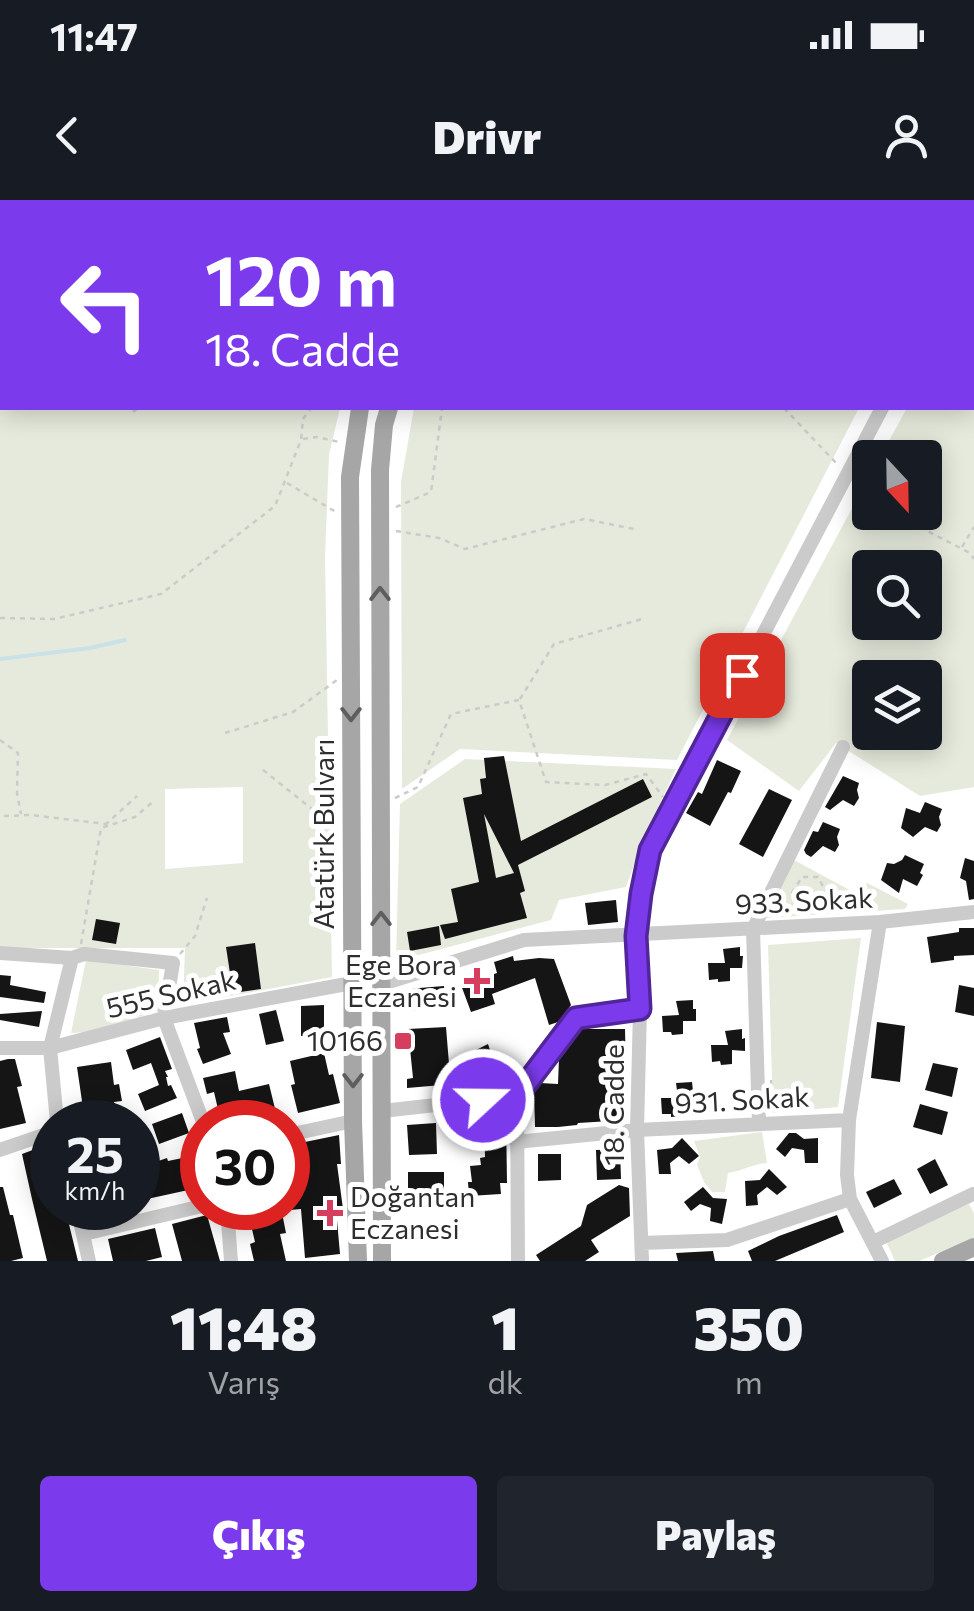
<!DOCTYPE html>
<html lang="tr">
<meta charset="utf-8">
<style>
:root{--surface:#171b24;--page:#20242c;--text:#f1f3f6;--muted:#9ea1a6;--accent:#7c3aed}
body{margin:0;font-family:Commissioner,sans-serif;background:var(--page);color:var(--text);height:100vh;display:flex;flex-direction:column;font-size:38px;white-space:nowrap}
*{box-sizing:border-box;margin:0}
p{font-size:32px;color:var(--muted)}
.icon{flex:none;width:55px;height:55px;fill:none;stroke:currentColor;stroke-width:2;stroke-linecap:round;stroke-linejoin:round}
.map{position:relative;height:1061px;overflow:hidden}
.drawer{display:flex;flex-direction:column;background:var(--surface);flex:1}
.drawer>*{flex:none}
.top-card{position:absolute;left:0px;top:0px;width:975px;height:210px;box-shadow:0 5px 25px #0003;background:#7c3aed;color:#fff;overflow:hidden}
.needle{width:65px;rotate:158deg}
.buttons{position:absolute;left:852px;top:240px;display:grid;gap:20px}
.buttons a{display:grid;place-items:center;width:90px;height:90px;border-radius:10px;background:var(--surface);box-shadow:0 5px 25px #0003;font-size:50px}
.speed{position:absolute;left:30px;top:900px;display:flex;gap:20px;font-size:50px;font-weight:700;text-align:center}
.speed>*{display:grid;place-content:center;width:130px;height:130px;border-radius:50%;background:var(--surface);box-shadow:0 5px 25px #0003;line-height:1}
.speed small{font-size:25px;font-weight:400}
.speed .limit{border:15px solid #d22;background:#fff;color:#111}
.pin{position:absolute;display:grid;place-items:center;width:85px;height:85px;color:#fff;margin:-42px;border-radius:20px;box-shadow:0 5px 15px #0006}
.me{position:absolute;width:110px;margin:-55px;rotate:69deg;stroke-linejoin:round;filter:drop-shadow(0 0 8px #0008)}
.turn{display:flex;align-items:center;gap:35px;height:210px;padding:0 40px;font-size:45px}
.turn .icon{width:130px;height:130px;stroke-width:2.5}
.turn b{display:block;font-size:70px;line-height:85px}
.eta{display:flex;justify-content:space-evenly;align-items:center;height:170px;text-align:center}
.eta b{font-size:60px;font-weight:800;line-height:70px}
.primary-button{display:flex;gap:20px;margin-top:auto;padding:20px 40px}
.primary-button a{flex:1;height:115px;border-radius:10px;background:var(--accent);color:#fff;font-size:40px;font-weight:800;line-height:115px;text-align:center}
.primary-button a+a{background:var(--page);color:var(--text)}
.status{display:flex;justify-content:space-between;align-items:center;height:70px;padding:0 50px;background:var(--surface);direction:ltr}
.status svg{height:28px;fill:currentColor}
header{display:flex;justify-content:space-between;align-items:center;height:130px;padding:0 40px;background:var(--surface);font-size:45px;font-weight:800}
.map>svg:first-child{display:block}
.green{fill:#e6eadc;fill-rule:evenodd}
.lines{fill:none;stroke-linecap:round;stroke-linejoin:round}
.stream{stroke:#cae1e8;stroke-width:4}
.building{fill:#151515;fill-rule:evenodd}
.path{stroke:#cbcbcb;stroke-width:2.5;stroke-dasharray:5 5;stroke-linecap:butt}
.minor{stroke:#cbcbcb;stroke-width:14}
.major{stroke:#a6a6a6;stroke-width:18}
.oneway{stroke:#5e5e5e}
.route-casing{stroke:#51269a;stroke-width:25}
.route{stroke:#7c3aed;stroke-width:18}
.poi-dot{fill:#d63e5f;stroke:#fff;stroke-width:4}
.labels{text-anchor:middle;stroke-width:10;stroke-linejoin:round;paint-order:stroke}
.street-label{font-size:28px;fill:#2e2e2e;stroke:#fff}
.poi-label{font-size:28px;fill:#2e2e2e;stroke:#fff;text-anchor:end}
</style>
<div class="status"><b>11:47</b><svg viewBox="0 0 49 12"><path d="M0 12V9h3v3zM5 12V6h3v6zM10 12V3h3v9zM15 12V0h3v12zM26 1h20v11H26zM47 4h2v5h-2z"/></svg></div>
<header><svg class="icon" aria-label="back" viewBox="0 0 24 24"><path d="M15 5l-7 7 7 7"/></svg>Drivr<svg class="icon" aria-label="person" viewBox="0 0 24 24"><circle cx="12" cy="8" r="4"/><path d="M4 21q1-7 8-7t8 7"/></svg></header>
<div class="map">
<svg width="974" height="1061" viewBox="0 0 974 1061">
<rect width="100%" height="100%" fill="#fff"/>
<path class="green" d="M0 0H418L416 2H2V208H340L329 255 325 357 332 777 183 805 185 748H0ZM243 587V663L165 669V589Z
M503 0H922L925 2H501Z
M974 174V587L920 596 836 543 799 591 727 540 870 275V312H925V258L880 257 907 208H972ZM870 368H925V422H870ZM870 478H925V532H870Z
M414 208H859L677 560 460 549 402 589 401 282Z
M465 559 676 569 643 640 626 687 559 700 551 720 396 761 400 604Z
M794 660 855 693 867 683 908 704 905 709 765 718Z
M861 738 838 907 773 913 768 745Z
M86 760 159 770 158 811 91 832 71 833Z
M762 932 767 963C752 964 743 971 728 973L725 992H712L704 982 697 965 700 957 694 941Z
M969 1004 974 1013V1038L919 1061H895L885 1039Z"/>
<g class="lines">
<path class="stream" d="M0 459 90 448 125 440"/>
</g>
<path class="building" d="M504 556 521 641 643 579 652 597 518 665 525 691 520 693 527 718 445 739 440 725 458 722 451 689 479 682 463 598 482 594 480 579 486 578 484 558ZM484 614 514 673 496 678Z
M717 560 741 571 731 593 728 592 710 626 686 613 698 592 702 594Z
M843 576 859 583 857 590 859 598 854 606 843 600 830 610 825 607Z
M769 589 792 600 763 657 739 644Z
M925 602 942 609 939 617 941 625 937 632 925 627 913 637 901 628 906 608 920 613Z
M823 622 840 629 837 637 839 645 835 652 823 646 811 657 806 654 804 650 813 631 818 632Z
M905 655 924 664 920 673 923 675 917 686 903 679 899 693 881 680 887 663 894 664 902 660Z
M965 658 974 661V699L969 700 966 681 960 678Z
M616 700 618 722 588 725 585 703Z
M96 719 120 723 116 744 92 740Z
M439 726 441 745 410 751 407 732Z
M959 728H974V755L954 756V760L931 763 927 737 959 732Z
M255 743 261 789 233 793 226 747Z
M740 747V756H743L742 768H730V781L718 782V779L709 780 708 763H725L723 749Z
M513 756 514 761 539 758 554 759 571 805 558 822 549 825 535 778 492 794 495 804 471 812 461 785 497 773 494 762Z
M0 775 11 776 10 785 46 792 44 803 0 797Z
M959 785 974 788V816L955 812Z
M444 786 446 808 409 811 407 789Z
M693 800V809H696V821H683V834L672 835 671 832H663L662 816 679 815 676 801Z
M324 805V835L301 836V806Z
M276 810 284 841 266 845 259 814Z
M42 811 39 827 0 820V814Z
M227 817 230 832 223 833 231 854 203 864 197 849 200 848 194 823Z
M877 822 905 826 900 882 871 878Z
M446 827 450 876H441L442 885 407 888V879L413 878 408 829Z
M581 829H625L627 920 578 923 577 925 558 927H535L534 891 540 883 558 884 559 858Z
M742 829V839L745 838V851L732 850V864L721 865 720 861 712 862 711 845H728L725 831Z
M160 837 172 869 165 871 168 877H166L168 886 171 885 177 898 145 911 138 894 159 885 151 863 133 870 126 850Z
M488 844 499 877 468 883 460 858Z
M324 853 329 875 333 874 340 903 298 913 291 885 295 884 290 861Z
M8 859H15L22 886 17 887 26 923 0 929V861Z
M111 862 114 885 119 884 122 901 114 902 119 922H68V919L84 915 77 867Z
M933 863 958 868 952 897 925 890Z
M235 871 239 891 269 884 278 921 221 922 214 892 207 894 203 878Z
M692 882 693 891H695V903H682L683 916 671 917V914H662L661 898H678L676 883Z
M920 904 948 912 942 935 913 927Z
M182 913 189 933 159 944 152 924Z
M506 915 507 983H500L501 994 469 996 468 982H472L470 966 481 965 480 958 485 957 484 916Z
M436 923 437 954 409 955 407 925Z
M789 933H796L804 939 818 938V963H805L804 950 792 948 785 957 776 949Z
M339 935 341 964H337L343 1009H336L340 1054 305 1058 301 1009 290 1010 288 989 295 988 293 978 307 976 305 942Z
M682 938 699 956 689 964 679 956 670 963 671 974H659L657 950 672 948Z
M49 944 52 958V1008H65L78 1061H47L32 999 22 954Z
M620 949 621 979 597 980 596 950Z
M538 954H561V980L538 981Z
M197 955 202 987 138 1001V968L167 958 168 961Z
M935 959 948 985 930 994 917 969Z
M769 969 787 987 777 995 767 987 757 995 758 1005 746 1006 745 981 760 980Z
M408 972H444V1000H408Z
M894 979 902 994 874 1008 866 992Z
M619 985 629 988 630 1016 591 1040 599 1052 585 1061H540L536 1055 581 1026 587 1005Z
M0 987H3L10 1015H13L23 1058 11 1061H0Z
M703 987 713 998 727 999 722 1024 710 1021 711 1008 700 1004 691 1011 684 1002Z
M247 1008H281L286 1033 280 1034 286 1061H254L250 1044 255 1042Z
M207 1015 220 1061H182L172 1024Z
M837 1015 844 1032 775 1061H752L748 1051 779 1036Z
M155 1028 162 1057 146 1061H113L108 1039Z
M713 1051 715 1061H678L676 1053Z"/>
<g class="lines">
<path class="path" d="M76 0 78 2
M211 0V2
M349 0 351 2
M34 2 37 0
M356 2 358 0
M0 59 2 57
M0 168 2 167
M972 190 974 189
M0 191 2 190
M784 208 839 266
M133 212 138 208
M303 239 317 237 339 242
M287 283 336 312
M396 307 431 292 442 208
M902 318 970 353 974 359
M396 331 439 338 465 349 584 319 634 329
M962 347 974 327
M0 418 54 419 161 394 275 306 301 240 303 219 311 208
M520 499 554 444 642 419
M225 533 293 512 337 480
M0 540 18 553 17 593 21 614
M263 570 336 628
M395 598 418 587 451 514 519 500 546 582 605 585 646 574 663 597
M4 616 31 615 106 624
M105 625 137 596
M818 713V706L826 692 818 677H802L792 693 801 707 863 701V710
M81 744 101 628 135 617 155 600
M180 754 195 736 207 698
M771 880 772 912"/>
<path class="minor" d="M972 36 974 33
M880 722 849 920 847 975 850 999 882 1061
M0 753 72 758 84 754 173 763 164 818 203 922
M382 784 524 740 880 722 974 712
M0 848H50L164 818 352 783
M382 911 517 896
M57 922 50 848 72 758
M759 924 753 729 843 547
M288 935 353 921
M516 942 637 930 849 920
M0 950 52 932
M77 1008 89 1061
M227 1008 231 1061
M84 1034 202 1006
M873 1042 973 994
M642 1043 727 1040 850 999
M518 1061 517 896 576 818 640 809
M642 1061 637 930 640 809 636 736 641 694 650 650 882 208"/>
<path class="major" d="M441 2 443 0
M476 2 478 0
M358 1061 353 921 350 277 360 208
M382 1061 380 270 384 225 389 208
M943 1061 974 1047"/>
</g>
<defs><path id="oneway-chevron" d="M-2-3.5L2.5 0L-2 3.5" fill="none" stroke-width="1.6" stroke-linecap="round" stroke-linejoin="round" transform="scale(2.5)"/></defs>
<g class="oneway">
<use href="#oneway-chevron" transform="translate(380 394) rotate(-90)"/>
<use href="#oneway-chevron" transform="translate(351 514) rotate(90)"/>
<use href="#oneway-chevron" transform="translate(381 719) rotate(-90)"/>
<use href="#oneway-chevron" transform="translate(353 880) rotate(90)"/>
</g>
<g class="lines">
<g class="route-casing">
<path id="route" d="M483 900 517 896 576 818 640 809 636 736 641 694 650 650 742 475"/>
</g>
<use href="#route" class="route"/>
</g>
<g class="poi-dot">
<path d="M472 766h10v10h10v10h-10v10h-10v-10h-10v-10h10z"/>
<rect x="393" y="831" width="20" height="20" rx="5"/>
<path d="M325 998h10v10h10v10h-10v10h-10v-10h-10v-10h10z"/>
</g>
<g class="labels">
<g class="street-label">
<text transform="translate(324 634) rotate(-90)" y="10">Atatürk Bulvarı</text>
<text transform="translate(804 701) rotate(-3)" y="10">933. Sokak</text>
<text transform="translate(171 794) rotate(-13)" y="10">555 Sokak</text>
<text transform="translate(742 900) rotate(-3)" y="10">931. Sokak</text>
<text transform="translate(614 905) rotate(-90)" y="10">18. Cadde</text>
</g>
<g class="poi-label">
<text x="457" y="775">Ege Bora<tspan x="457" dy="32">Eczanesi</tspan></text>
<text x="383" y="851">10166</text>
<text x="350" y="1007" text-anchor="start">Doğantan<tspan x="350" dy="32">Eczanesi</tspan></text>
</g>
</g>
</svg>
<div class="buttons">
<a><svg class="needle" viewBox="-14 -14 28 28"><path d="M0-13l5 13h-10z" fill="#e53935"/><path d="M0 13l5-13h-10z" fill="#9ea1a6"/></svg></a>
<a><svg class="icon" aria-label="search" viewBox="0 0 24 24"><circle cx="10" cy="10" r="6"/><path d="M15 15l6 6"/></svg></a>
<a><svg class="icon" aria-label="layers" viewBox="0 0 24 24"><path d="M12 4l9 5-9 5-9-5zM3 14l9 5 9-5"/></svg></a>
</div>
<div class="speed"><div>25<small>km/h</small></div><div class="limit">30</div></div>
<div class="pin" style="left:742px;top:475px;background:#d93025"><svg class="icon" aria-label="arrive" viewBox="0 0 24 24"><path d="M6 21V4h12l-3 4 3 4H6"/></svg></div>
<svg class="me" style="left:483px;top:900px" viewBox="-20 -20 40 40"><circle r="17" fill="#7c3aed" stroke="#fff" stroke-width="3"/><path d="M0-11L8 9 0 5-8 9z" fill="#fff"/></svg>
<div class="top-card">
<div class="turn"><svg class="icon" aria-label="left" viewBox="0 0 24 24"><path d="M17 20v-9H6M10 6l-5 5 5 5"/></svg><div><b>120 m</b>18. Cadde</div></div>
</div>
</div>
<section class="drawer">
<div class="eta">
<div><b>11:48</b><p>Varış</p></div>
<div><b>1</b><p>dk</p></div>
<div><b>350</b><p>m</p></div>
</div>
<div class="primary-button"><a>Çıkış</a><a>Paylaş</a></div>
</section>
